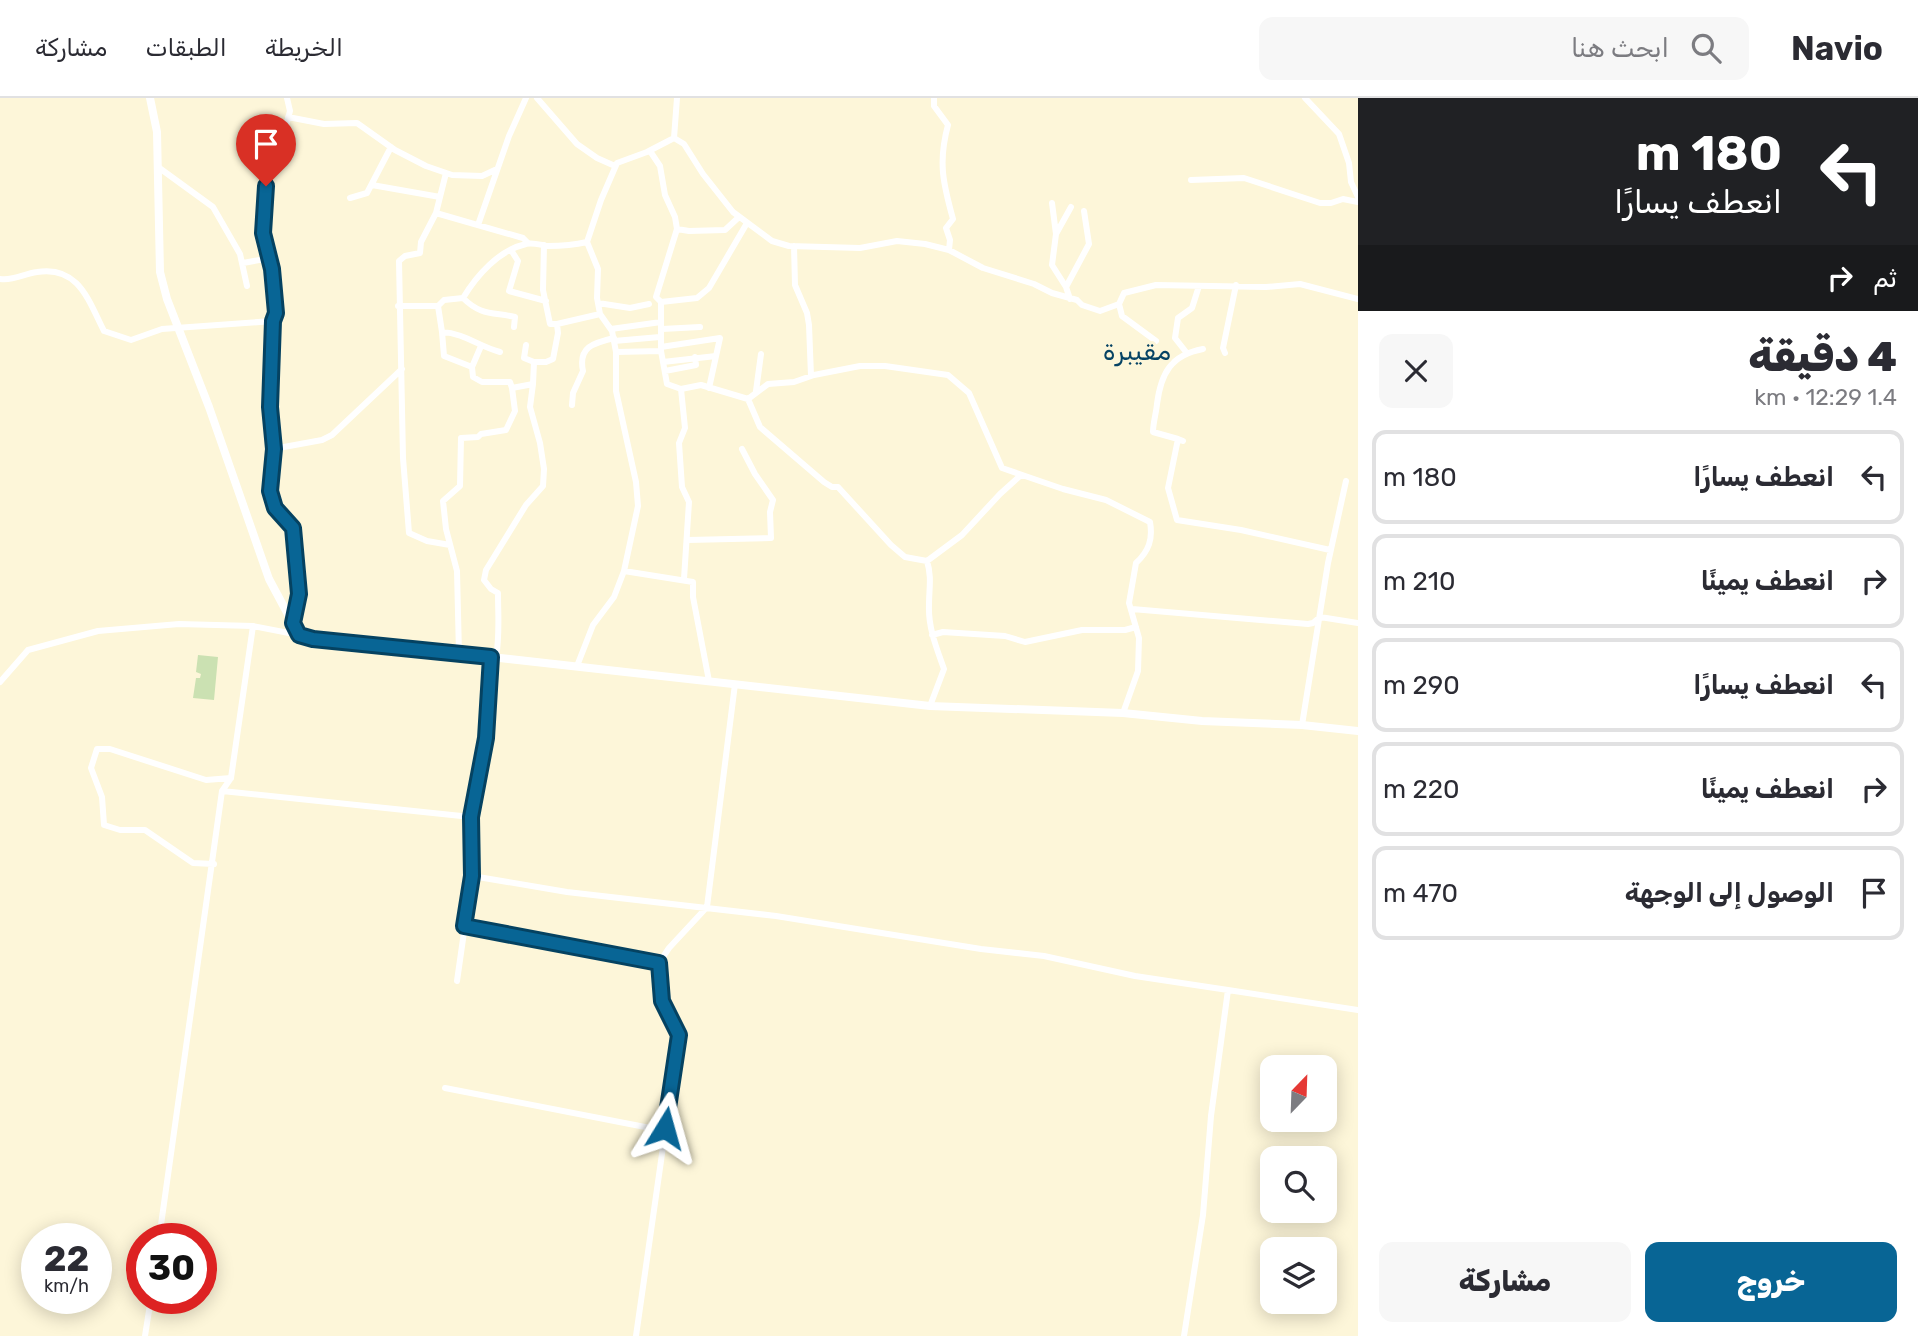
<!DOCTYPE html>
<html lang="ar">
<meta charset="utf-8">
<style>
:root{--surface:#fff;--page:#f7f7f7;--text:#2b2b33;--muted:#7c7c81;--line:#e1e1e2;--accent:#086595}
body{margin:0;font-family:Rubik,Cairo,sans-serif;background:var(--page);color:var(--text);direction:rtl;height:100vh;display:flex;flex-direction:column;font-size:26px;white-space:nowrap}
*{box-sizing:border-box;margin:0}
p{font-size:23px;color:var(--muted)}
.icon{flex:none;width:38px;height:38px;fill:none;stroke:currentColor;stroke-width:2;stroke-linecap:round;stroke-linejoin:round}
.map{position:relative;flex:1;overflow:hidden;direction:ltr}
.side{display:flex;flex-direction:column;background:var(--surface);width:560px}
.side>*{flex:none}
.hud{background:#202124;color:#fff;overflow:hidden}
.needle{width:46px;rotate:23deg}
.controls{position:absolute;left:1260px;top:957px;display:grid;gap:14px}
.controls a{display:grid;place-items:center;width:77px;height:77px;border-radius:14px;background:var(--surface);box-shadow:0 4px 18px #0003;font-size:35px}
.speed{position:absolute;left:21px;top:1125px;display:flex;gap:14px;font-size:35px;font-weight:700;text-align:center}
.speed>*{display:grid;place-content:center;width:91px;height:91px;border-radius:50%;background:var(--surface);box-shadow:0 4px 18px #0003;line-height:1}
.speed small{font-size:18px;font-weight:400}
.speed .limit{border:10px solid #d22;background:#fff;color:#111}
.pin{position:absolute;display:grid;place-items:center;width:60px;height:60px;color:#fff;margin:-72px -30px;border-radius:50% 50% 50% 0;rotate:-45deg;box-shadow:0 0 7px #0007}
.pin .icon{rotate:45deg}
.me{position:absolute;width:77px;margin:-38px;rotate:8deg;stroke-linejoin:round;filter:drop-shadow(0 0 5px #0008)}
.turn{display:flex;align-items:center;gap:24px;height:147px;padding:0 21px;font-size:32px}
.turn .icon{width:91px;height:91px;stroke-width:2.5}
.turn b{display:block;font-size:49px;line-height:60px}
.then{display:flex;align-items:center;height:66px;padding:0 21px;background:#0003;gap:14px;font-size:26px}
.round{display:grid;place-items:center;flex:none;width:74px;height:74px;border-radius:14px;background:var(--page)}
.overview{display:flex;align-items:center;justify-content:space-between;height:119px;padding:0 21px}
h1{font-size:42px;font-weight:800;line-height:52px}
.primary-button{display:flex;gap:14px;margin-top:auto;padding:14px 21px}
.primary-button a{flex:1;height:80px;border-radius:14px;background:var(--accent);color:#fff;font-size:28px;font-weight:800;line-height:80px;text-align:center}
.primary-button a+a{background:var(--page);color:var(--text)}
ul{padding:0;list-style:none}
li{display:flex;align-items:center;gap:21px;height:94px;margin:0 14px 10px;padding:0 7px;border:4px solid var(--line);border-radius:14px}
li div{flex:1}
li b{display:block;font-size:26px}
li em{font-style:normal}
header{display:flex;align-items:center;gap:42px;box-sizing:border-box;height:98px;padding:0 35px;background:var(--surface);border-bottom:2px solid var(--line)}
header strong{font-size:33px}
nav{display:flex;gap:38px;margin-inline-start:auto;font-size:24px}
.search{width:490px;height:63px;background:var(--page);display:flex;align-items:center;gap:18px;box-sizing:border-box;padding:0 24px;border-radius:14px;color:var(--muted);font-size:26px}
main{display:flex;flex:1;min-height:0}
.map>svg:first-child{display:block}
.green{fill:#cbe1b2}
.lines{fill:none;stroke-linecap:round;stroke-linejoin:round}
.minor{stroke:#fff;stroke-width:6}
.tertiary{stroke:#fff;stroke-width:8}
.route-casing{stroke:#054261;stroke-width:18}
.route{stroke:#086595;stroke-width:12}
.labels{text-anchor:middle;stroke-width:6;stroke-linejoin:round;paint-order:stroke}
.quarter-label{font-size:26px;fill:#064364;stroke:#fdf6d9}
</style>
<header>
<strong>Navio</strong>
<div class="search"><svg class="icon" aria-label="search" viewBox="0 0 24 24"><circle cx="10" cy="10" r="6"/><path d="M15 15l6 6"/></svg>ابحث هنا</div>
<nav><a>الخريطة</a><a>الطبقات</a><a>مشاركة</a></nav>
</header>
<main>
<section class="side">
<div class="hud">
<div class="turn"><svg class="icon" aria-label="left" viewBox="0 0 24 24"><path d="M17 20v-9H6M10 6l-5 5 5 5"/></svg><div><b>180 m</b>انعطف يسارًا</div></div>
<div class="then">ثم<svg class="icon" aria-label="right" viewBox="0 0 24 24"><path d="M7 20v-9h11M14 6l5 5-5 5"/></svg></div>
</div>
<div class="overview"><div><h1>4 دقيقة</h1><p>1.4 km · 12:29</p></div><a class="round"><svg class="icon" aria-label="close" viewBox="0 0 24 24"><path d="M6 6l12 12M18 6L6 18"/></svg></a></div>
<ul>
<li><svg class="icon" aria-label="left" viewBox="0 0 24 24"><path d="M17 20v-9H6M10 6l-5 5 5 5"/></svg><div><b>انعطف يسارًا</b></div><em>180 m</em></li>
<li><svg class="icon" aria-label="right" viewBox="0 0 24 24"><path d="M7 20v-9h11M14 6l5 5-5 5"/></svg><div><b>انعطف يمينًا</b></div><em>210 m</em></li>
<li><svg class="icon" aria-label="left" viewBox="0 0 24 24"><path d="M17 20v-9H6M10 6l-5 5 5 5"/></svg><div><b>انعطف يسارًا</b></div><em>290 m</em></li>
<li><svg class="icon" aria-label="right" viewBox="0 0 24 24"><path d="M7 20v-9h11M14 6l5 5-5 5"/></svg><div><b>انعطف يمينًا</b></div><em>220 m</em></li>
<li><svg class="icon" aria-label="arrive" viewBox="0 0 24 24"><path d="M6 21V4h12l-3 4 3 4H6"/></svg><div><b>الوصول إلى الوجهة</b></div><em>470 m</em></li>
</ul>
<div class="primary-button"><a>خروج</a><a>مشاركة</a></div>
</section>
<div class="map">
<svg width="1358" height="1238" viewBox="0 0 1358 1238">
<rect width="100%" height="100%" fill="#fdf6d9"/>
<path class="green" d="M198 557 218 559 214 602 193 600 196 580H200L201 576 196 574Z"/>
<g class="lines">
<path class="minor" d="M287 0 290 13 279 54 266 88 264 114 263 135 272 171 276 214 273 223 270 309 273 351 270 393 275 410 293 430 299 496 293 525
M537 0 577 46 597 60 615 68
M677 0 674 40 684 46 703 76 733 114 772 143 789 148 860 150 897 143 925 146 949 152 983 170 1034 186 1052 195 1077 202 1082 207 1100 213 1119 206 1122 218 1156 243
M934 0V8L948 27C938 64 943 85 953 121L946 130 950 142 949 152
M1305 0 1339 36 1349 65 1351 84 1358 99
M288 19 324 26 357 25 395 52 426 68 452 77 482 78 497 71
M650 53 660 68 665 97 675 119 677 131 656 199 661 204
M158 69 213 109 240 156 247 188
M446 75 436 115 421 144 420 155 405 158 399 163 403 360 409 435 427 443 450 447
M1191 82 1244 80 1320 105H1331L1343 101 1358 104
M372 87 440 99
M350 100 367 95 391 49
M1052 105 1056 136
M436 115 523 140 528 145
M478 127 509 38 526 0
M677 131 689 133 725 132 739 119
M544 147 543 192 550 226H557
M794 148 795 187 807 215 809 227 811 278
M511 152 518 163 509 193 546 203
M243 165 270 160
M0 181C14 183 23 176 37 174 79 167 89 204 104 233L131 242 162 231 273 223
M1066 189 1089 146 1084 113
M463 200C477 177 499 152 526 146 532 144 541 147 548 148 562 148 574 147 587 144
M1070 201 1066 189 1052 167 1056 136 1071 109
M598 205 630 210 649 206
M1119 206 1124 195 1156 187 1266 189 1300 186 1358 201
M398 208H438L442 234C464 235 480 249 500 254
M438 208 444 202 463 200C481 218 493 214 515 219L514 229
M611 231 661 224
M662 231 700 229
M442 234 444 258 472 269 481 248
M614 243 660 239
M526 247 524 260 534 264
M661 249 720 240 709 290
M616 254 661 253
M1186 254 1175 240 1178 220 1192 210 1199 188
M1225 255 1223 250 1236 187
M663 264 716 258
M472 269 473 279 482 284H510L512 290
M665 273 696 267 695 259
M681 291 701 287 748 301 768 286 794 284 814 277 860 268H885L948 277 969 295 1002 370 1063 391 1106 402 1150 424C1153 441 1149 453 1136 465L1129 505 1139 540 1138 573 1123 615
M756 293 761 256
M748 301 760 329 824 384 832 389H838L891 447 905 459 927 463 962 437 1000 396 1021 377
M572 307 573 295 583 273C578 249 593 245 614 240
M1178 341 1153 334C1153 325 1156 316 1157 306 1161 275 1171 257 1203 251
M1183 343 1178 341 1168 390 1177 422 1241 432 1330 452
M273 351 322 342 332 337 402 271
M688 442 771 440 770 414 773 402 755 376 742 351
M927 463C932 479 929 491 929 507 928 530 937 551 944 571L930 608
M624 473 638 408 636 384 616 293V254L612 233 600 216 597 200 598 171 587 144 601 102 617 65 647 54 674 40
M684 481 689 404 682 389 679 345 685 330 681 291 667 286 661 253V204L697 200 709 190 747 125
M1132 511 1308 526 1313 525 1320 519 1358 525
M932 537 943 534 1005 538 1025 544 1082 532H1125L1136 529
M459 556 457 473 446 431 443 403 460 388 461 340 478 339 481 336 506 332 515 313 512 290 533 286 534 264H546L553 261 558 235 557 226 600 216
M496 560C500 536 498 518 498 495L491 491 484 482 486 472 526 407 543 388 544 371 540 345 530 309 533 286
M577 568 593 527 614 499 624 473 693 484V499L709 583
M0 584 28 552 98 533 179 526 253 528 299 537
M1302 627 1328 465 1346 383
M222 693 471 719
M214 766 193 765 145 732H120L104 727 102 699 91 670 97 651H110L206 682 231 680
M472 778 567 794 776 818 981 851 1044 858 1135 878 1228 892
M464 828 659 865
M457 883 472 778 471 719 486 641 491 559
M445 990 645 1029 665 1030
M159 1141 222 693 231 680 253 528
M145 1238 151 1200
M636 1238 679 937 662 903 659 865 669 850 707 809 735 586
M1184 1238 1203 1117 1211 1018 1228 892 1358 912"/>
<path class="tertiary" d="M150 0 157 34 160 174 167 201 209 309 269 481 299 537 313 541 491 559 930 608 1123 615 1202 623 1302 627 1358 633"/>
</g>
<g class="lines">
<g class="route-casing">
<path id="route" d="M266 88 263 135 272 171 276 215 273 223 270 309 274 351 270 393 275 410 293 430 299 496 293 525 299 537 313 541 491 559 486 640 471 719 472 778 464 828 659 865 662 903 679 937 665 1030"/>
</g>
<use href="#route" class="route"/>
</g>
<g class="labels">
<g class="quarter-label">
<text x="1137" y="262">مقيبرة</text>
</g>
</g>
</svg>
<div class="controls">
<a><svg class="needle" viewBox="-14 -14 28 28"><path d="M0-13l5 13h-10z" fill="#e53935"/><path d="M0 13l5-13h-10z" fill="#7c7c81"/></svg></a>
<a><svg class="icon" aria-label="search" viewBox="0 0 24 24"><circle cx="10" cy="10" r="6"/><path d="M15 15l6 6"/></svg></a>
<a><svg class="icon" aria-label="layers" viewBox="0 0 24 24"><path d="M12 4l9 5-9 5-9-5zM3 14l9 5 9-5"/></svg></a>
</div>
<div class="speed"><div>22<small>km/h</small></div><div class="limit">30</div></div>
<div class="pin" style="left:266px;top:88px;background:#d93025"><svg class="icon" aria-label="arrive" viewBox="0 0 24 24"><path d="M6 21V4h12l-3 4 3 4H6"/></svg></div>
<svg class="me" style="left:665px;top:1030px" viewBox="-20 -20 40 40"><path d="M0-17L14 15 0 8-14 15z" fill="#086595" stroke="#fff" stroke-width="4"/></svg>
</div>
</main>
